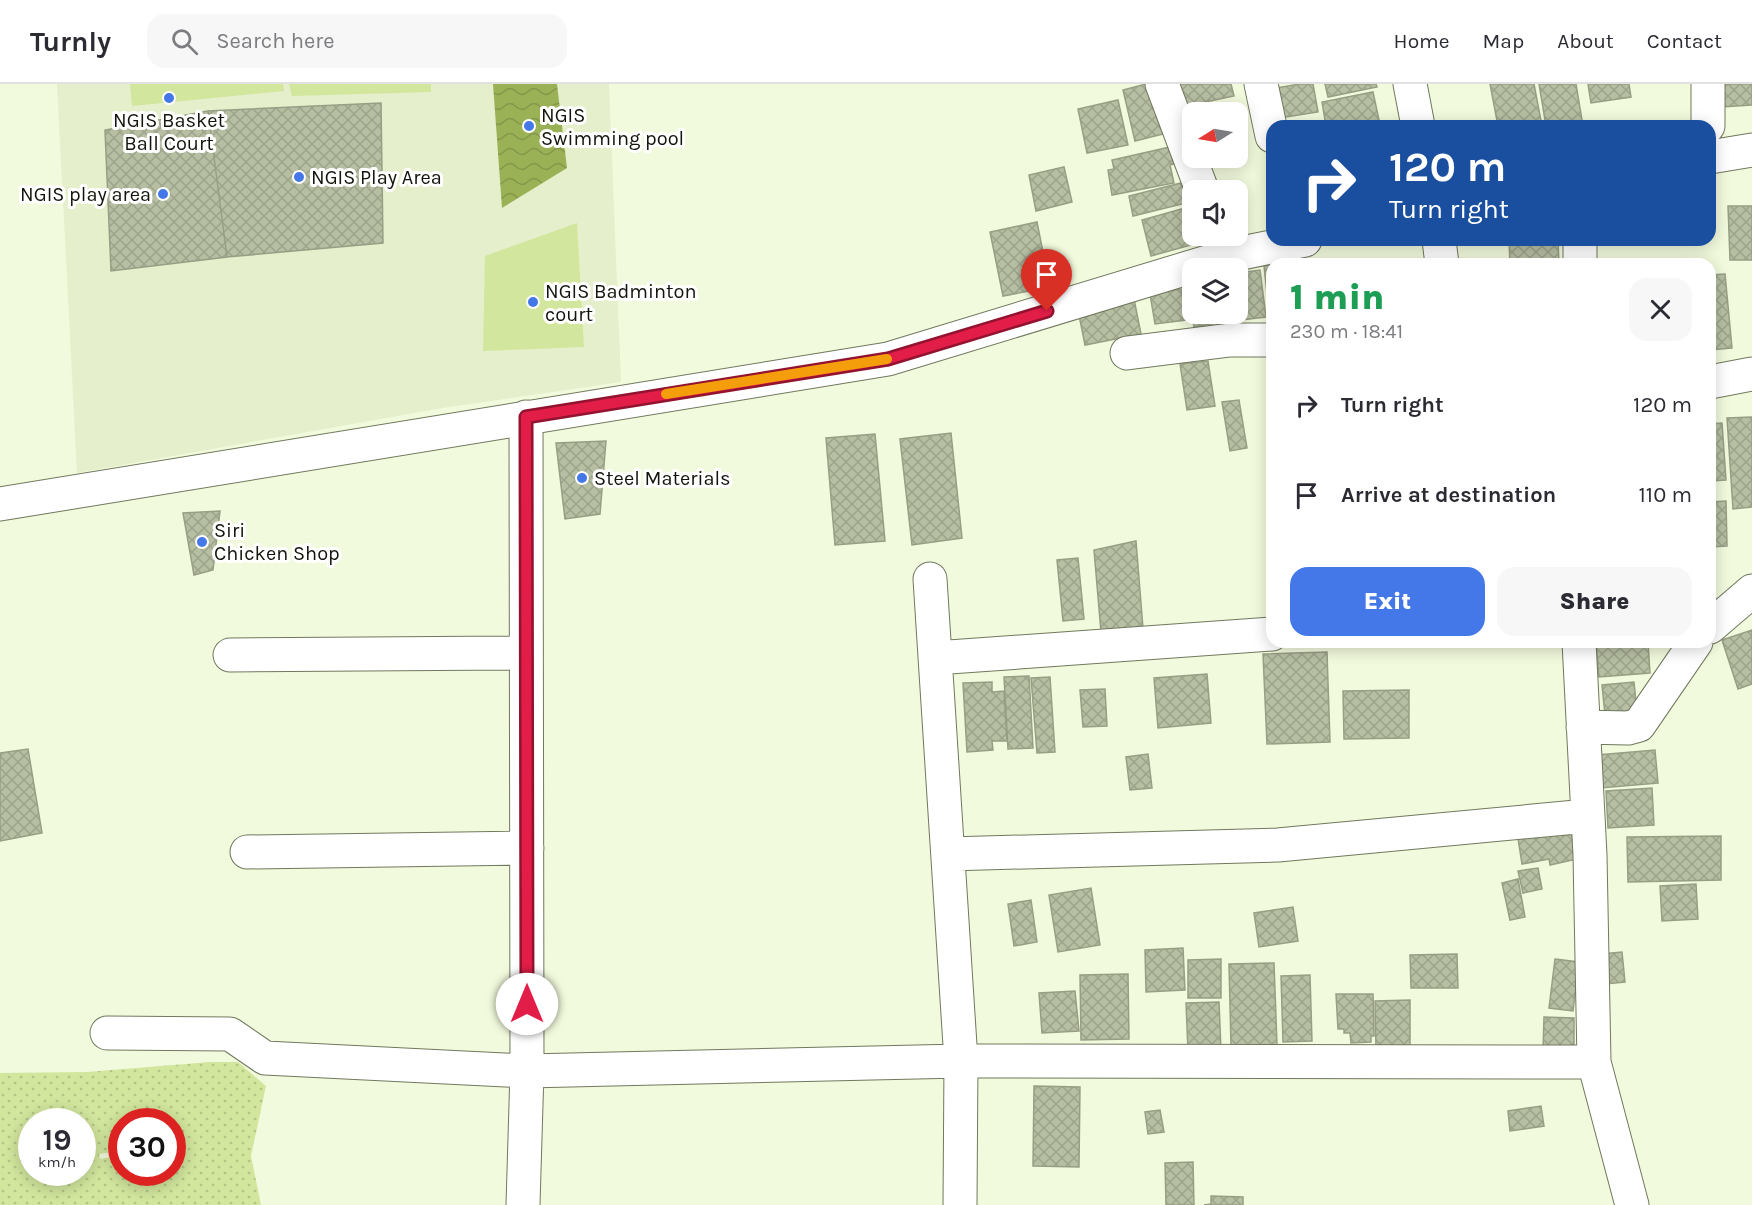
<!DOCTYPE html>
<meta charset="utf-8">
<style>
:root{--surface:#fff;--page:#f7f7f7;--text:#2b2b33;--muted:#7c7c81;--line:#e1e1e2;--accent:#4477e8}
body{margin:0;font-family:Karla,sans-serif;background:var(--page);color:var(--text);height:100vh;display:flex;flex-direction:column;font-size:22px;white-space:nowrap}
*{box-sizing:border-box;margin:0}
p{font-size:20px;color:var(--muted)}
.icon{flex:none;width:33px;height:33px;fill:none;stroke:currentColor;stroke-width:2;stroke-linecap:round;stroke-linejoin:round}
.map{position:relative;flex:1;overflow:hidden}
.details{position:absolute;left:1266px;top:174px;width:450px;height:390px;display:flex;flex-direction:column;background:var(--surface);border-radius:18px;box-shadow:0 3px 15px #0003}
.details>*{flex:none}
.hud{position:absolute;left:1266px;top:36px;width:450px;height:126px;border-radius:18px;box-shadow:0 3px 15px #0003;background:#1a4fa0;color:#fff;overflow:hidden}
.needle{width:39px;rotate:259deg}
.tools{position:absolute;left:1182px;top:18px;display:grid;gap:12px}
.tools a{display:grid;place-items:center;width:66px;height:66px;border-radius:12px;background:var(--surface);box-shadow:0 3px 15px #0003;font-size:30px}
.speed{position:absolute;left:18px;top:1024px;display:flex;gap:12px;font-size:30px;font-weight:700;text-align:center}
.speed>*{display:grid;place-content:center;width:78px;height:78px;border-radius:50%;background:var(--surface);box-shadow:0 3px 15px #0003;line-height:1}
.speed small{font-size:15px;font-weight:400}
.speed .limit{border:9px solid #d22;background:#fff;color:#111}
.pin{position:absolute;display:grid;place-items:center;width:51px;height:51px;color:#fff;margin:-62px -26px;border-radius:50% 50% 50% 0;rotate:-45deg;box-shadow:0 0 6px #0007}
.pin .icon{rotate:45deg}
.me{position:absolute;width:66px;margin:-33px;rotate:0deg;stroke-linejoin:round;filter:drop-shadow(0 0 4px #0008)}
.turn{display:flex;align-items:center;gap:21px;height:126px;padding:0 24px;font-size:27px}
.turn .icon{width:78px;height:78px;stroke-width:2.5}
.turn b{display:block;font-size:42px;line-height:51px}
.round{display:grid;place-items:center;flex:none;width:63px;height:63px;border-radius:18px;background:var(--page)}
.head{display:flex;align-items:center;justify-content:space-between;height:102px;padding:0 24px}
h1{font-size:36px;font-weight:800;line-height:45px;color:#1e9e55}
.cta{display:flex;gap:12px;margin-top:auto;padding:12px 24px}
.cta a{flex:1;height:69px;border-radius:18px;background:var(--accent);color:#fff;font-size:24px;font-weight:800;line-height:69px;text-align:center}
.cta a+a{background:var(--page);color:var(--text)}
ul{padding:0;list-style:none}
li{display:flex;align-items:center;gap:18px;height:90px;padding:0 24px}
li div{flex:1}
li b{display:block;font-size:22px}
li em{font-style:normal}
header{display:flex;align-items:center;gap:36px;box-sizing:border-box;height:84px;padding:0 30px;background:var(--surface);border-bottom:2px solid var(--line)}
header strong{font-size:28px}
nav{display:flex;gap:33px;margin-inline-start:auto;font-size:21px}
.search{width:420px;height:54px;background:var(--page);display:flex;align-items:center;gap:15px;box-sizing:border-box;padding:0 21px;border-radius:18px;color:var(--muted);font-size:22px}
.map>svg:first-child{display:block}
.built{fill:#e5efcb}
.green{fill:url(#green-dots);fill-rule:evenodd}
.pitch{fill:#d2e69d}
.water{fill:url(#water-waves)}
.building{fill:url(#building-cross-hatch);stroke:#979e84;stroke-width:1.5}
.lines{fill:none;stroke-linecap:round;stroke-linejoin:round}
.minor-casing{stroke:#70785e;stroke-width:35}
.minor{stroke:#fff;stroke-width:33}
.route-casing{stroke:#92132f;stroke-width:15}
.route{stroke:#e11d48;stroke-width:10}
.slow{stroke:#f59e0b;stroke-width:10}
.poi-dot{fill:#4477e8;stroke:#fff;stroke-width:2}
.labels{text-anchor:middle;stroke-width:6;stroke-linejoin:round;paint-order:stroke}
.poi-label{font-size:20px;fill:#12150b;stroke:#fff;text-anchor:start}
</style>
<header>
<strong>Turnly</strong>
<div class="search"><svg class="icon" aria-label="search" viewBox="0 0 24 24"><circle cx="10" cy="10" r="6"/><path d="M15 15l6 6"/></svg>Search here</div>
<nav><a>Home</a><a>Map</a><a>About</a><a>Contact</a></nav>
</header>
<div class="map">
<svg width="1752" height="1121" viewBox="0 0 1752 1121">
<defs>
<pattern id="green-dots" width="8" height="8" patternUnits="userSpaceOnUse" patternTransform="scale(1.5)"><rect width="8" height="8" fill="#d2e69d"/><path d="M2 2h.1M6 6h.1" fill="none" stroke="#b3c486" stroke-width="1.8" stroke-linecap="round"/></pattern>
<pattern id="water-waves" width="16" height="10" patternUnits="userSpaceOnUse" patternTransform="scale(1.5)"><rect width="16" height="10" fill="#9bb156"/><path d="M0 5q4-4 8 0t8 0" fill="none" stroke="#84974a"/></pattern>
<pattern id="building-cross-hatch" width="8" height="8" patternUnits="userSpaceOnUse" patternTransform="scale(1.5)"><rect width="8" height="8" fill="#b7bfa3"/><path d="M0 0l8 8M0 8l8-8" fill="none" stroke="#9ca38b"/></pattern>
</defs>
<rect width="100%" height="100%" fill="#f2fadd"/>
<path class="built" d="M57 0H609L621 298 443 324 77 389Z"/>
<path class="green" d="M210 978H238L266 1002 251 1072 261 1121H0V989L87 988ZM32 1038H82V1089H32L31 1071 8 1070H31ZM122 1038H172V1089H122L121 1071 100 1075 99 1070 121 1067Z"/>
<path class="pitch" d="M130 0H283L284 7 132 22Z
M289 0H431V8L292 12Z
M577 139 584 263 483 267 485 172Z"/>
<path class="water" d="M493 0H557L567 84 502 124Z"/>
<path class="building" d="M1146 0H1158L1171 48 1135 57 1123 6Z
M1176 0H1231L1234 12 1181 23Z
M1300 0H1313L1318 28 1274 35 1264 6Z
M1325 0H1376L1377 3 1328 13Z
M1490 0H1534L1542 42H1498Z
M1539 0H1576L1583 42H1546Z
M1588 0H1629L1631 13 1591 19Z
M1720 0H1752V21L1722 23Z
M1373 8 1379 36 1349 42H1326L1322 18Z
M1118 16 1128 61 1087 69 1078 25Z
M381 19 383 159 227 173 208 27Z
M208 27 227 173 111 187 105 46Z
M1170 63 1174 80 1170 81 1174 99 1112 111 1108 86 1114 85 1112 76Z
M1064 83 1072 118 1036 127 1029 91Z
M1181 99 1186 119 1133 132 1129 112Z
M1192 122V152H1208L1209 156 1151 172 1142 136Z
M1728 122H1752V176H1730Z
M1037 138 1050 203 1003 212 990 148Z
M1509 156H1558L1559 180H1510Z
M1272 181V229H1269L1264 182Z
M1260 186 1266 233 1233 237 1232 230H1238V189Z
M1725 190 1732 264 1710 266V191Z
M1192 198V230H1216L1218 239 1194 243 1186 199Z
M1181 205 1186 236 1155 240 1150 210Z
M1134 215 1141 250 1085 261 1078 226Z
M1208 277 1215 322 1187 326 1180 280Z
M1239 316 1247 364 1230 367 1222 318Z
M1752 333V423L1733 425 1727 334Z
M1722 339 1726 396 1710 397V340Z
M951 349 962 454 912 461 900 355Z
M875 350 885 457 835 461 826 354Z
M606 357 600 430 565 435 556 359Z
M1726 417 1727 462 1710 463V418Z
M220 427 213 486 194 491 183 429Z
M1136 457 1143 544 1101 548 1094 466Z
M1078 474 1084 535 1063 537 1057 476Z
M1752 546V600L1738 605 1722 556Z
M1596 558H1648L1650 589 1599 593Z
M1327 568 1330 658 1267 660 1263 570Z
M1207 590 1211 639 1158 644 1154 594Z
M1029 592 1033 664 1008 665 1004 593Z
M1050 593 1055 668 1037 669 1031 594Z
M992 598V608L1004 607 1007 657H992L993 666 967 668 963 599Z
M1634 598 1637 628 1605 631 1602 601Z
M1105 605 1107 642 1083 643 1080 606Z
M1409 606V654L1344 655 1343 607Z
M28 665 42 749 0 757V669Z
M1655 666 1658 699 1600 704 1597 671Z
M1148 670 1152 704 1130 706 1126 673Z
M1652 704 1654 741 1608 744 1606 707Z
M1570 741 1577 775 1550 781 1549 775 1522 780 1517 748Z
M1721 752V796L1628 798 1627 753Z
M1538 784 1542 805 1523 809 1518 787Z
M1518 795 1525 833 1510 836 1502 799Z
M1696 800 1698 835 1662 837 1660 802Z
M1091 804 1100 861 1058 868 1049 811Z
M1031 816 1037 858 1014 862 1008 820Z
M1293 823 1298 857 1259 863 1254 829Z
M1183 864 1185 906 1146 908 1145 866Z
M1622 868 1625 898 1605 900 1601 870Z
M1457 870 1458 904H1411L1410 871Z
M1221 875V914H1188V876Z
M1555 875 1579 878 1573 927 1549 924Z
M1274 879 1277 961 1231 962 1229 880Z
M1128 890 1129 955 1081 956 1080 891Z
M1310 891 1312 957 1283 958 1281 892Z
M1075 907 1079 947 1042 949 1039 909Z
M1336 910H1373L1374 952H1371V958L1351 959 1350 949H1344V945H1338Z
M1410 916V966H1376L1375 917Z
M1219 918 1221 966 1188 967 1186 919Z
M1544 933 1574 934V967L1543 966Z
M1034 1002 1080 1003 1079 1083 1033 1082Z
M1541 1022 1544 1042 1510 1047 1508 1027Z
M1160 1026 1164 1048 1148 1050 1145 1028Z
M1193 1078 1194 1121H1166L1165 1079Z
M1211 1112 1243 1113V1121H1204L1211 1120Z"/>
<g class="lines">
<g class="minor-casing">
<path id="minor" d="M1162 0 1202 106
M1261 0 1272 52
M1410 0 1418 42
M1708 0V42
M1710 73 1752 66
M1439 156 1442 180
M1580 180V156
M1127 269 1230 256H1272
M1710 298 1752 290
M0 420 888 275 1227 172 1305 156
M930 495 961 977 960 1121
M1710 543 1752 507
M1579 558 1590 771 1594 978 1632 1121
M230 571 526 569
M935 574 1272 550
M1583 643 1628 644 1639 641 1696 558
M247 768 527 764
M948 770 1278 761 1587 732
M107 949 230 950 265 974 527 987 961 977 1594 978
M523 1121 527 987 526 333"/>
</g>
<use href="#minor" class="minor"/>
</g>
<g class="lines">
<g class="route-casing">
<path id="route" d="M527 920 526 333 888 275 1047 227"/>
</g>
<use href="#route" class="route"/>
<path class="slow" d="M666 310 887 275"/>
</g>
<g class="poi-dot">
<circle cx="169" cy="14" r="6"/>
<circle cx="529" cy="42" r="6"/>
<circle cx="299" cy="93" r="6"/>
<circle cx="163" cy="110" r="6"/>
<circle cx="533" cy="218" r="6"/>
<circle cx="582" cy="394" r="6"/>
<circle cx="202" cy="458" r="6"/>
</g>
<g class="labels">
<g class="poi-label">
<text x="541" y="38">NGIS<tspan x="541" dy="23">Swimming pool</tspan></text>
<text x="169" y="43" text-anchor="middle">NGIS Basket<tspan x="169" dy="23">Ball Court</tspan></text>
<text x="311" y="100">NGIS Play Area</text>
<text x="151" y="117" text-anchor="end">NGIS play area</text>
<text x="545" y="214">NGIS Badminton<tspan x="545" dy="23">court</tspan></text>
<text x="594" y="401">Steel Materials</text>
<text x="214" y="453">Siri<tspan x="214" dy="23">Chicken Shop</tspan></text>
</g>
</g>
</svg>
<div class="tools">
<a><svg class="needle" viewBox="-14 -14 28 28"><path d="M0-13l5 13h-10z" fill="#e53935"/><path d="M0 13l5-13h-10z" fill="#7c7c81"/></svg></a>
<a><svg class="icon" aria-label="sound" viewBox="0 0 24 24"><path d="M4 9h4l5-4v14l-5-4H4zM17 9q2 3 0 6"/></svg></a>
<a><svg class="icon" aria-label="layers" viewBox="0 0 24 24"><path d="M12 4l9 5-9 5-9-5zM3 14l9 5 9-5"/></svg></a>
</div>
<div class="speed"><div>19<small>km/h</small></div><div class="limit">30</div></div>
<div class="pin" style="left:1047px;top:227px;background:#d93025"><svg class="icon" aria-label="arrive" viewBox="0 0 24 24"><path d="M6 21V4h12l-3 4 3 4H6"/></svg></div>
<svg class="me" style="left:527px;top:920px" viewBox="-20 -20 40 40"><circle r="19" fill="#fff"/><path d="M0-13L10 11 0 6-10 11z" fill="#e11d48"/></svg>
<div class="hud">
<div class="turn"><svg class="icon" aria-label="right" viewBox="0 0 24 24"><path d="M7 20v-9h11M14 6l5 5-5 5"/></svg><div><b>120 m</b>Turn right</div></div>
</div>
<section class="details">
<div class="head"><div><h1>1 min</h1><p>230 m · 18:41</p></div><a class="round"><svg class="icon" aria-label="close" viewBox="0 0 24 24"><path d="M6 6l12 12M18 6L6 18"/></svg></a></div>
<ul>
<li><svg class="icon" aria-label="right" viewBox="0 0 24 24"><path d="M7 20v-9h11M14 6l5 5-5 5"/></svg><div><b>Turn right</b></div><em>120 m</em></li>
<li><svg class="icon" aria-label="arrive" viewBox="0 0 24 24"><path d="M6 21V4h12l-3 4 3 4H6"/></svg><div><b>Arrive at destination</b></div><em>110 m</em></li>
</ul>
<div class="cta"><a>Exit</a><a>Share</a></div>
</section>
</div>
